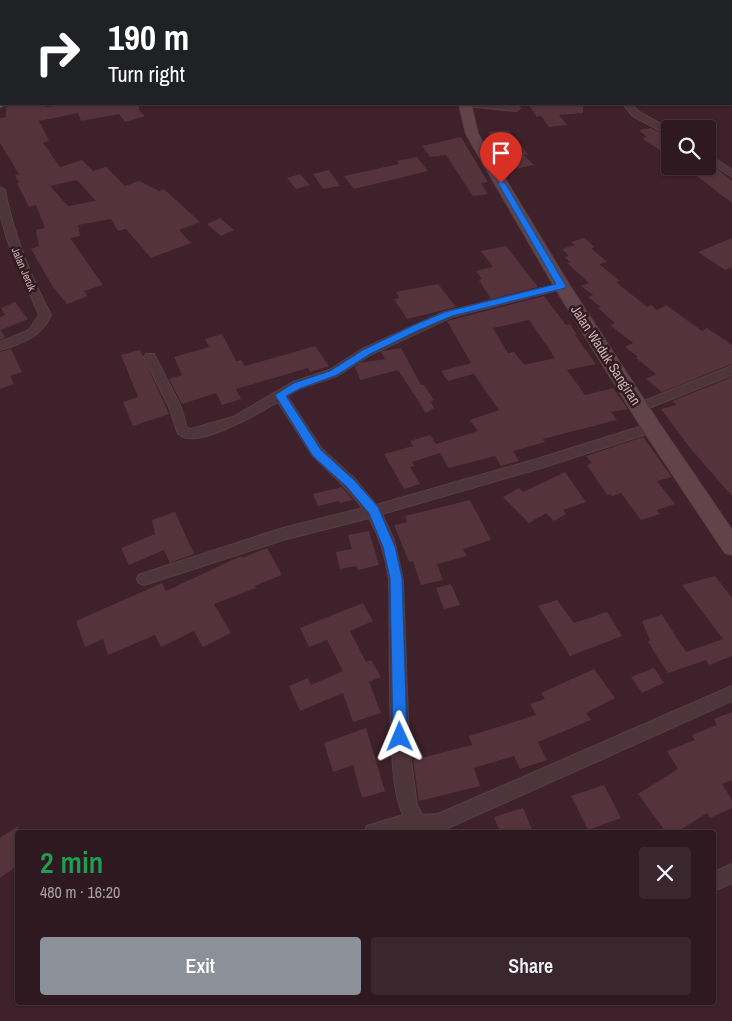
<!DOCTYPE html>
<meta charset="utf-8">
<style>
:root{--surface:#2e1920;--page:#3a262d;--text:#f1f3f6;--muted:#a7a0a5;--line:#49383e;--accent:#8c9099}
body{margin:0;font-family:"Archivo Narrow",sans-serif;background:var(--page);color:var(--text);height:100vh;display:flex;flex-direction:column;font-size:19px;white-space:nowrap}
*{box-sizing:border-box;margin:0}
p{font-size:16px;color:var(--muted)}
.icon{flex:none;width:28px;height:28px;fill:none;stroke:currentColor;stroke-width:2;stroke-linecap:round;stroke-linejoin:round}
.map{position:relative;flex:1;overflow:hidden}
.panel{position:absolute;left:15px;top:830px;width:701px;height:175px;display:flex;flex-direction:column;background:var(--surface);border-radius:5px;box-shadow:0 1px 4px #0004,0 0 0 1px var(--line)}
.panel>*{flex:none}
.banner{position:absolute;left:0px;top:0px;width:732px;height:105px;box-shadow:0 1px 4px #0004,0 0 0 1px var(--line);background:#202124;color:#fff;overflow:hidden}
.buttons{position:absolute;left:661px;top:120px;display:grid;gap:10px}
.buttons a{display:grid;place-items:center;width:55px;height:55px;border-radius:5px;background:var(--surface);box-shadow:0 1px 4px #0004,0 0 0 1px var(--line);font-size:25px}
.pin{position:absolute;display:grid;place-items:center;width:42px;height:42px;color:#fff;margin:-51px -21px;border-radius:50% 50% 50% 0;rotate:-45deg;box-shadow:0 0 5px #0007}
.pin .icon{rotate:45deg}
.me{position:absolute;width:55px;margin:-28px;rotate:359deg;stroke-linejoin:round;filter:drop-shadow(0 0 4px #0008)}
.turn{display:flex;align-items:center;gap:18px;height:105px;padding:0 25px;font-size:22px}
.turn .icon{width:65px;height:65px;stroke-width:2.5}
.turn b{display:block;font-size:35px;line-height:42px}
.round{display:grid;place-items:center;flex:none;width:52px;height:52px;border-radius:5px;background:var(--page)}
.headline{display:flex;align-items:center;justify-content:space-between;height:85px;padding:0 25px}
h1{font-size:30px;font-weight:600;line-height:38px;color:#1e9e55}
.cta{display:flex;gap:10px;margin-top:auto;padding:10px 25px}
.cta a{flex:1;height:58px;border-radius:5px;background:var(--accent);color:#fff;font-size:20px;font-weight:600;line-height:58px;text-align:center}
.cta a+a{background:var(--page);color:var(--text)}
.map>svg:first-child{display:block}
.building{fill:#55333d;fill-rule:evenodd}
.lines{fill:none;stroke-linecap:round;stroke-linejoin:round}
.street-casing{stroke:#573e45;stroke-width:2}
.secondary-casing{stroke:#573e45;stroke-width:2}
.highway-casing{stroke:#563d44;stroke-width:3}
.street{fill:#4e353c;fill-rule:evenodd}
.secondary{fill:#61434a;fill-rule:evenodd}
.highway{fill:#52756c;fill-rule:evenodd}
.route{fill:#1a73e8;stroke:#114b97}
.labels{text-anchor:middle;stroke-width:5;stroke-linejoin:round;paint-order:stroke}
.far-street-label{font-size:11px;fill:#c9b1b7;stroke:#331a21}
.street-label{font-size:14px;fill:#c9b1b7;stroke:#331a21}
</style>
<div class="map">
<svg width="732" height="1021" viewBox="0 0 732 1021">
<rect width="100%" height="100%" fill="#3e212a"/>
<path class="building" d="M14 104H45L46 107 63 104H139V110L145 116 125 122 119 114 81 121 78 113 39 121 49 141 43 143 60 167 82 160 93 171 106 167 125 186 139 181 159 191 164 189 200 222 179 230 191 243 151 258 126 229 118 231 111 219 78 225 80 236 70 238 103 285 84 291 88 296 67 304 53 287 31 249 39 246 36 230 45 228 36 205 29 207 17 183H19L15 175 19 174 0 143V118L6 117V107ZM77 180 96 201 68 206 50 186Z
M547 104H583V113L559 115 567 125 549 127 541 116 537 117 529 105Z
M651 128 670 138V156L642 139 647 137 639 130Z
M504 130 505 131H509L528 154 524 155 534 165 515 169 488 132Z
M461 137 488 182 481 183 488 194 473 196 446 155 430 157 422 146Z
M417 157 428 171 354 189 344 176 399 164 397 161Z
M716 168 732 181V203L693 173Z
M329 170 340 186 323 189 313 174Z
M300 174 310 185 296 189 287 178Z
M220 218 234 230 221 236 207 224Z
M584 238 595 247 591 248 607 262 599 264 620 281 616 282 647 307 651 305 657 310 666 305 702 331 707 328 732 345V364L662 392 646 379 656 374 636 358 638 357 625 347 633 343 610 325 615 323 598 308 601 307 588 297 593 295 581 286 589 283 567 263 570 262 565 257 569 256 562 249 575 245 571 242Z
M732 238V267L725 270 698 252Z
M506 246 538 287 491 299 479 280 482 279 476 271 493 267 481 251Z
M438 284 456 307 407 319 394 299 399 298 396 292Z
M544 296 566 325 570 324 577 335H575L596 364 567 370 585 395 613 388 628 409 611 412 617 420 543 439 545 442 513 451 519 461 501 466 495 456 449 468 440 453 412 462 414 466 410 467 420 484 404 489 384 454 413 446 410 441 430 435 436 444 478 431 470 420 499 410 474 374 448 381 441 371 471 363 447 321ZM529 320 534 327 555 358 524 365 514 352 508 353 493 328Z
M15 302 28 319 1 330 5 338 0 340V317L5 315 1 308Z
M222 334 236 361 241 360 245 366 315 346 329 366 310 372 308 368 236 389 241 399 222 405 216 393 182 404 169 379 182 375 174 357 209 347 205 339Z
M401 348 421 385H424L434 400 431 402 434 408 426 413 398 370 360 380 355 367 360 363 385 359 381 352 382 351Z
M11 349 22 372 10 376 14 384 0 389V352Z
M140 350 169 414 133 426 123 402 138 397 121 355Z
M732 377V496L690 448 661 409 677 405 672 401Z
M643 437 672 477 657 481 675 504 657 510 660 514 641 520 621 493 612 496 610 494 607 495 587 465 592 463 586 456Z
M565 472 586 502 563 510 566 514 554 521 546 513 529 523 503 497 519 488 523 492Z
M342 487 353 500 340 503 339 501 318 506 313 494Z
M470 500 491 540 463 549 467 556 437 564 443 580 421 585 413 561 409 562 394 525 407 522 405 516Z
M175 512 194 554 170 563 164 550 129 565 121 548 155 534 152 520Z
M369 531 379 565 358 570 357 566 340 569 336 552 352 549 348 535Z
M267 548 282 575 254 586 256 588 214 604 231 633 203 647 194 631 161 647 155 635 108 655 103 639 85 647 76 621 162 583 166 591 241 556 242 558Z
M715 576 732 598V656L709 665 706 660 668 673 648 642 650 640 642 621 662 615 686 652 723 639 682 585Z
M451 584 460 605 444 609 436 588Z
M557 600 574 623 607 612 622 636 570 656 538 606Z
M363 603 373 621 350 631 366 662 371 660 381 677 369 682 381 713 353 722 343 693 300 711 289 686 308 678 311 685 343 671 327 640 309 647 300 628Z
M654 668 664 683 642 693 631 677Z
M594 669 615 698 586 713 591 720 538 742 547 760 520 769 514 756 474 768 480 786 419 801 413 760 472 745 469 736 536 715 530 704 545 699 541 693Z
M732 712V780L722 784 732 800V808L710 818 707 813 677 832H666L638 794 678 769 667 751 695 740 692 735 717 725 714 719Z
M366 728 385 791 362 798 353 765 333 772 324 743Z
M604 785 621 818 588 830 571 796Z
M523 808 533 832H500L494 817Z
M18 826V865L0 878V838Z"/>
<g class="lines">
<g class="street-casing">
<path id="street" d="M50 0H58V1H50Z
M232 0H241V1H232Z
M367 0H374V1H367Z
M461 104C474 103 510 101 520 108L516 111 465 106Z
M623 104H631L639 112 670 129V136L633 116Z
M708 154 732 170V177L708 161Z
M0 187 5 190C13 234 30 275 51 315 41 337 22 344 0 350V342L29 330 39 315 7 239 0 214Z
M562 283 566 284 567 286 566 288 452 317 370 355 337 376 301 388 287 396 322 449 355 479 376 505 540 458 652 423 656 425 658 428 656 431 541 468 382 514 394 540 403 580 409 746 417 805 422 815 438 814 732 686V701L439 832H420L414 830 405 832H364L367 826 403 815C392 790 393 759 391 733 389 682 390 631 389 580 386 558 380 537 369 518L283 540 144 585 139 583 137 579 139 575 144 573 283 528 363 508 341 483 312 455 278 402C259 413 210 441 189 438 185 438 181 436 178 434L169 407 144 357 146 354H154L181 407 187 428 191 429 233 417 293 382 329 370 362 349 444 312Z
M732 366V375L644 410H636L634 407 636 404Z
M732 864V883L714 891V872Z"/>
</g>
<g class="secondary-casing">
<path id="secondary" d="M459 104H471L478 134 570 286 659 423 732 530V555L725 553 645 433 554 286 466 134Z"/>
</g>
<g class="highway-casing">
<path id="highway" d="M731 11H732V19H731Z
M0 97 1 104H7L0 107Z"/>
</g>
<use href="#street" class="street"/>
<use href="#secondary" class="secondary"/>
<use href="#highway" class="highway"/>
</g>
<path class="route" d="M499 181 505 183 566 286 565 288 452 316 419 330 370 354 337 375 301 388 286 396 321 450 355 481 378 507 395 547 402 578 407 737 405 742 400 744 395 742 393 737 390 578 383 547 369 513 347 487 313 456 275 395 294 383 330 371 363 350 412 326 445 312 556 284 498 183Z"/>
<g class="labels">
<g class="far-street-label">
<text transform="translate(24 269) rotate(67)" y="4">Jalan Jeruk</text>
</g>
<g class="street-label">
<text transform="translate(606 355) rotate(57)" y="5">Jalan Waduk Sangiran</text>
</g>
</g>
</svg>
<div class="buttons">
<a><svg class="icon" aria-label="search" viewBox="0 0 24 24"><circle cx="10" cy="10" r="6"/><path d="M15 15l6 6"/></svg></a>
</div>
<div class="pin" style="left:501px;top:183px;background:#d93025"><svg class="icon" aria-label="arrive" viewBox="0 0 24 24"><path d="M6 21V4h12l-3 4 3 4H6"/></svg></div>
<svg class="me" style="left:400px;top:737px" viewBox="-20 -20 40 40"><path d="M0-17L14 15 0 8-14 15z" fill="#1a73e8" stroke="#fff" stroke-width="4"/></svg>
<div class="banner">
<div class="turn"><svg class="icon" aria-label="right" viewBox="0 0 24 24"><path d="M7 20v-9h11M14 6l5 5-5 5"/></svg><div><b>190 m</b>Turn right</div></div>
</div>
<section class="panel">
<div class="headline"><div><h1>2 min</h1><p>480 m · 16:20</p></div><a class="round"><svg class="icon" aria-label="close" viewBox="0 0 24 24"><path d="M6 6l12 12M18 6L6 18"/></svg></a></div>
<div class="cta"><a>Exit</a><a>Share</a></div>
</section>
</div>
